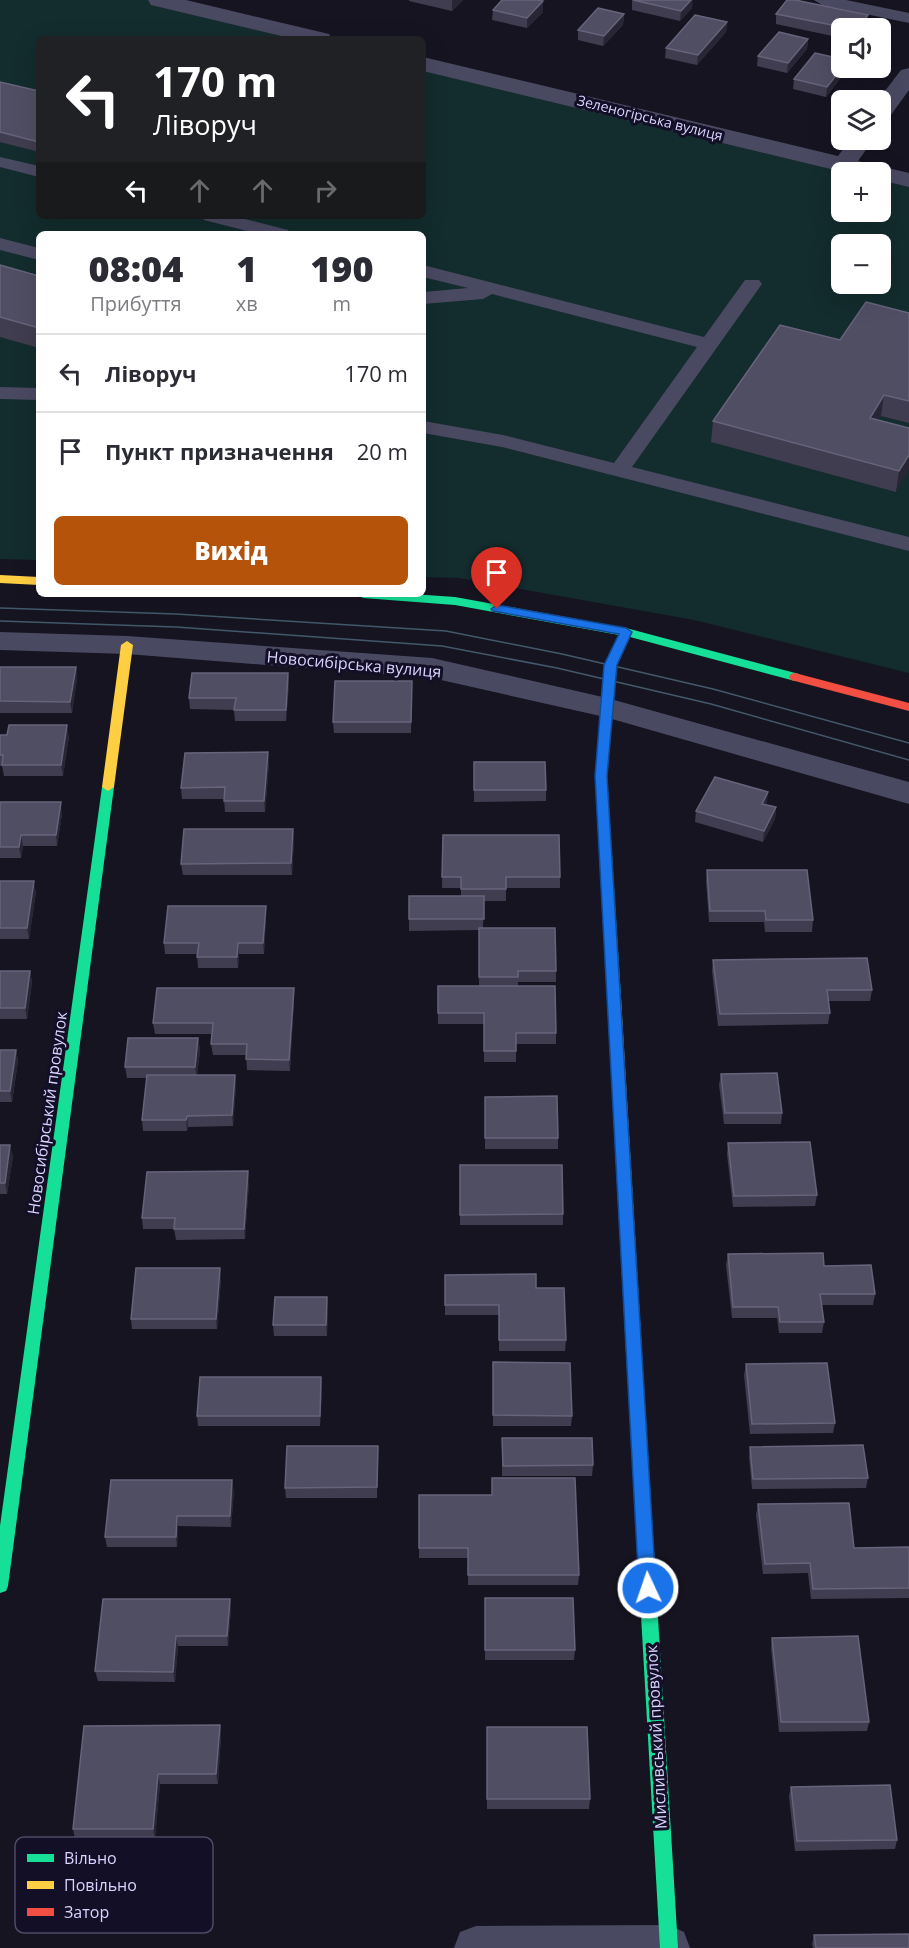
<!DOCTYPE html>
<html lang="uk">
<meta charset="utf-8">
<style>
:root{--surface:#fff;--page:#f7f7f7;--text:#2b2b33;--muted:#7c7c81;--line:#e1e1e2;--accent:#b45309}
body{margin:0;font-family:"Open Sans",sans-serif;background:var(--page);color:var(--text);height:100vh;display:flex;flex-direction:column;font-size:22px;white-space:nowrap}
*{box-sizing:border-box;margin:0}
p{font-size:20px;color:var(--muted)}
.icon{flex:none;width:33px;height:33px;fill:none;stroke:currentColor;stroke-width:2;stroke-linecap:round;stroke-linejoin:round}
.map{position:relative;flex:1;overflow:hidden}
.drawer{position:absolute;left:36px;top:231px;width:390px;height:366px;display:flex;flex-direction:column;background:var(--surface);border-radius:9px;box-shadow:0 6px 24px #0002}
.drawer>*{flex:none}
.guide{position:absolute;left:36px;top:36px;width:390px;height:183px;border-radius:9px;box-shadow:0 6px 24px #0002;background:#202124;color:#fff;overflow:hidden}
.controls{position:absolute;left:831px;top:18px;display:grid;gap:12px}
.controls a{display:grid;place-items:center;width:60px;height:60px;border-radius:9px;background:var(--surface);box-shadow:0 6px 24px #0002;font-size:30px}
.pin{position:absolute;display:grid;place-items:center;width:51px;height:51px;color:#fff;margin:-62px -26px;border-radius:50% 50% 50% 0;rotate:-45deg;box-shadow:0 0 6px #0007}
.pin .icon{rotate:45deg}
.me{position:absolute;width:66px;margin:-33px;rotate:357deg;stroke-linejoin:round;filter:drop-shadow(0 0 4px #0008)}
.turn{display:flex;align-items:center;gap:21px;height:126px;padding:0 18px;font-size:27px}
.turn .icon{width:78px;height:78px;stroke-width:2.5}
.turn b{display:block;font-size:42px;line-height:51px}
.lanes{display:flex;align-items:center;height:57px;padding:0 18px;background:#0003;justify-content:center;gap:30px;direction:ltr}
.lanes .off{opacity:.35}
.eta{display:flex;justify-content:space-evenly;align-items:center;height:102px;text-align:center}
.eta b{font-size:36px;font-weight:800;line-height:42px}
.cta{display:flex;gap:12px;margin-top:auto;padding:12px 18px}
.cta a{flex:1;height:69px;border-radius:9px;background:var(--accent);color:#fff;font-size:24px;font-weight:800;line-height:69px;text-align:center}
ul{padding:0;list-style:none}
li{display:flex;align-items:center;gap:18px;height:78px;padding:0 18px;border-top:2px solid var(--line)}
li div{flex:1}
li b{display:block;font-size:22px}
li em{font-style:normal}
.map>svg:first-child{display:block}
.green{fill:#132c2d;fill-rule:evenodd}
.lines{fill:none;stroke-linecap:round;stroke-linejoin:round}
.lane{fill:#4a4962;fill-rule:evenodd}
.street{fill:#4a4962;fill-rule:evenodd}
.fast{fill:#16e098;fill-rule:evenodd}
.slow{fill:#ffcf43;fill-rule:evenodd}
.jam{fill:#f24e42;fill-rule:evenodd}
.tram{stroke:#43596b;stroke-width:1.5}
.wall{fill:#403d50}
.shaded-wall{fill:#282635}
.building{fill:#504e63;stroke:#66637b;stroke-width:1.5}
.route{fill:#1a73e8;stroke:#114b97;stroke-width:1.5}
.labels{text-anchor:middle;stroke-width:6;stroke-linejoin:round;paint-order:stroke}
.far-street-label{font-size:14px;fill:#d9d4ff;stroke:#130f26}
.street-label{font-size:16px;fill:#d9d4ff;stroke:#130f26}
.key{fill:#130f26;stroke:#4e4a67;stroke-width:1.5}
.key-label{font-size:16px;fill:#d9d4ff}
</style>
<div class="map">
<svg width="909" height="1948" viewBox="0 0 909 1948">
<rect width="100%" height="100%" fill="#161421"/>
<path class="green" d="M0 0H159L321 39H39V216H423V64L877 172H842V212H880L881 173 909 180V673L694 620 459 578 423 577V234H39V560L0 559ZM842 244H880V284H842Z"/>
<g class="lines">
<path class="lane" d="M814 0H846L909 13V23L822 5Z
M0 157 39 166V177L0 167Z
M202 216H233L288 230 290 234H259L204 220Z
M0 238 39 248V260L0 250Z
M423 265 704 337 745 280H759L762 284 632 467 909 537V551L502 447 423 433V421L503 435 614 463 697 347 492 294 483 299 423 304V292L468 288 423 277Z
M0 387 39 388V400L0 399Z"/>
<path class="street" d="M148 0H186L329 34 332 39H294L151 5Z
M423 57 838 156 850 140H873L858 161 909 173V187L880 180V172H843L423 71Z
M909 68V90L888 119 880 121V100H878L901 70Z
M0 632 127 636 432 658 607 698 909 782V804L605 717 432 678 127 654 0 650Z
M668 1925 684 1932 690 1948H454L460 1932 476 1926Z"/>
<path class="fast" d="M357 594H412L455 597 626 628 799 674 801 677 799 680 795 681 630 637 617 665 607 776 621 998 619 1002 614 1003 607 998 595 776 605 665 619 635 455 605 363 598Z
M108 783 114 787 8 1586 6 1591 0 1593V1526L102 787Z
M635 1364 640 1365 643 1370 678 1948H660L627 1370 630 1365Z"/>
<path class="slow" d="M0 575 39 577V585L0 583Z
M127 641 133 645 114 787 108 791 102 787 121 645Z
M614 993 621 998 643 1370 640 1375 635 1376 630 1375 627 1370 607 998Z"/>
<path class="jam" d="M795 673 909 703V711L791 680 789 677 791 674Z"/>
<path class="tram" d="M0 608 176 614 446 631 562 654 713 689 909 743
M0 621 176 627 442 646 557 668 711 704 909 760"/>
</g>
<path class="wall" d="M409 0H463L452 11 409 1Z
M632 0 692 8 680 21 632 10Z
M493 10 543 12 527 28 492 20Z
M624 14 623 25 603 46 578 40V30Z
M776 14 867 26 865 28H842V38L776 24Z
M727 22 726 32 697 65 665 58 666 48Z
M808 39 807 49 787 73 757 66 758 56Z
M842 68H847L846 71 826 97 793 89 794 79Z
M0 82 39 91V152L0 142Z
M0 265 39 276V348L0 337Z
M909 313V423L881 416 878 420 909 428 896 492 711 442 713 421 840 340Z
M0 667H76L77 678 72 713H0Z
M288 673 289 684 286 721H235L234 710 190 709 189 698Z
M412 692 411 733H334L333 722Z
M0 735 69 736 63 776H4L2 766H0Z
M474 762 546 790V801L474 802Z
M269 764 265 812H225L224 799H182L181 788Z
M0 802 62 814 57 846H23L21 858H0Z
M767 803 766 805 776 807 775 819 763 842 695 822 696 811Z
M293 829 294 840 292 875H183L181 864Z
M443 835 560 877V888H506V901H484L483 928 556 971V982H518V986L556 1033V1044H516V1062H484V1024H438V986H479V930L409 931V896H461V888H442Z
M707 870 813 920 812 932H765L764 922H709L706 881Z
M0 881 36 892 29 939H0Z
M266 917 264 954H239L238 968H198L197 954H165L164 943Z
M713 960 872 990 870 1001H828L830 1013 828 1024 718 1026 712 971Z
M0 971H30L32 982 27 1019H0Z
M294 999 290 1071 247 1070 246 1055H213L211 1044 212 1034H155L153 1023Z
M198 1038 200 1050 197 1075H235L236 1086 233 1126 188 1127 187 1131H143L142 1120 147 1078H127L125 1067Z
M0 1050H16L18 1061 12 1102H0Z
M721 1074 782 1113 781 1124H724L719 1085Z
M485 1097 558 1138V1149H485Z
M728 1143 817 1195 815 1206 733 1207 727 1154Z
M0 1145 13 1156 7 1194H0Z
M460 1165 563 1214V1225H460Z
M249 1182 245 1239 176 1240 174 1229H143L142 1218Z
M728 1254 824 1266 875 1294 873 1305H822L824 1322 822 1333H779L777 1318H732L726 1265Z
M445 1275 536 1288 566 1340 565 1351H499V1315H445Z
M221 1279 217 1329H132L131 1319Z
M327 1297 328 1307 327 1336H274L273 1325Z
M493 1362 572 1416 571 1426H493Z
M746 1364 835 1423 833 1433 750 1434 744 1375Z
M321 1377 322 1388 320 1426H198L197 1416Z
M378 1446 377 1498H286L285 1488Z
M750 1447 868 1478 866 1488 752 1489 749 1457Z
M502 1448 593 1465 592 1476H502Z
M234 1491 231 1527 178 1526 177 1547H107L105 1537Z
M419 1495 579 1575 578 1585H468V1558H419Z
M758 1504 854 1548 909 1547V1598L811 1599 808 1573 763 1574 756 1515Z
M485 1598 575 1650 574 1660H485Z
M230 1599 231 1609 228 1646H178L175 1682 98 1681 95 1671Z
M772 1638 869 1722 867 1731 779 1732 771 1648Z
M220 1725 221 1735 218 1784H160L155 1838 75 1839 73 1829Z
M487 1727 590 1799 589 1809H487Z
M791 1787 897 1840 895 1849 795 1851 789 1796Z
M814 1935 909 1948H813L812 1944Z"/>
<path class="shaded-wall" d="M453 0H463L452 11V1Z
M691 0H693L692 8 680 21 681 11Z
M543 1V12L527 28V18Z
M624 14 623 25 603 46 604 36Z
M868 15 867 26 865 28H858Z
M727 22 726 32 697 65 698 55Z
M808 39 807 49 787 73 788 63Z
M842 68H847L846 71 826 97 827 87Z
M884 395 881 416 867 438 870 418Z
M909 455V470L896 492 899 471Z
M76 667 77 678 72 713 70 702Z
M288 673 289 684 286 721V710Z
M67 725 69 736 63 776 61 765Z
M268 752 269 764 265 812 264 801Z
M768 792 767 803 761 815 762 804Z
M61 802 62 814 57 846 56 835Z
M776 807 775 819 763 842 764 831Z
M293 829 294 840 292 875 291 863Z
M21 835 23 846 21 858 19 847Z
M34 881 36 892 29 939 27 928Z
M266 906V917L264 954 263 943Z
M238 943 239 954 238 968 237 957Z
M30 971 32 982 27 1019 25 1008Z
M294 988V999L290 1071 289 1060Z
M198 1038 200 1050 197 1078 195 1067Z
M16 1050 18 1061 12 1102 10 1091Z
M235 1075 236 1086 233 1126 232 1115Z
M187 1116 188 1127 187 1131 186 1120Z
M10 1145 13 1156 7 1194 5 1183Z
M248 1171 249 1182 245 1239 244 1229Z
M220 1268 221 1279 217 1329 216 1319Z
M327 1297 328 1307 327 1336 326 1325Z
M321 1377 322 1388 320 1426V1416Z
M232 1480 234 1491 231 1527 230 1516Z
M177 1516 178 1526 177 1547 176 1537Z
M230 1599 231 1609 228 1646 227 1636Z
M176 1636 178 1646 175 1682 173 1672Z
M220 1725 221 1735 218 1784 216 1774Z
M158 1774 160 1784 155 1838 153 1829Z"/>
<path class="building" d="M502 0H537L543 1 527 18 493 10Z
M633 0H691L681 11Z
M787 0H795L868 15 858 28H847L776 14Z
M598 8 624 14 604 36 578 30Z
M695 15 727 22 698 55 666 48Z
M779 32 808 39 788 63 758 56Z
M815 53 842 59V68L827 87 794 79Z
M0 82 39 91V142L0 132Z
M0 265 39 276V328L0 317Z
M866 302 909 313V401L884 395 870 418 909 428V455L899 471 713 421 780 325 840 340Z
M0 667H76L70 702 0 701Z
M192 673H288L286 710H234L236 698H189Z
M335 681H412L411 722H333Z
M9 725H67L61 765H2L3 755H0V735H7Z
M268 752 264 801H224L225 787 181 788 185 753Z
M474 762H545L546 790H474Z
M715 777 768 792 762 804 776 807 764 831 696 811Z
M0 802H61L56 835H21L19 847H0Z
M184 829H293L291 863 181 864Z
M443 835H559L560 877H506V889H461V877H442Z
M707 870H807L813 920H766L765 911H710Z
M0 881H34L27 928H0Z
M409 896H484V919H409Z
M168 906H266L263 943H238L237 957H197L199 943H164Z
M479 928H555L556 971H518V977H479Z
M867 958 872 990H827L830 1013 720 1014 713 960Z
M0 971H30L25 1008H0Z
M438 986H555L556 1033H516V1051H484V1013H438Z
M157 988H294L289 1060 246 1059 247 1044H211L213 1023H153Z
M128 1038H198L195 1067H125Z
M0 1050H16L10 1091H0Z
M777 1073 782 1113H725L721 1074Z
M147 1075H235L232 1115 187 1116 186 1120H142Z
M557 1096 558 1138H485V1097Z
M810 1142 817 1195 734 1196 728 1143Z
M0 1145H10L5 1183H0Z
M460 1165H562L563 1214 460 1215Z
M248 1171 244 1229H174L175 1218H142L147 1172Z
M823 1253 824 1266 871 1265 875 1294H820L824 1322H780L778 1307H733L728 1254Z
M136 1268H220L216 1319H131Z
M536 1274V1288H564L566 1340H499V1305H445V1275Z
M275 1297H327L326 1325H273Z
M493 1362 570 1363 572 1416 493 1415Z
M827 1363 835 1423 752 1424 746 1364Z
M200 1377H321L320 1416H197Z
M502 1438H592L593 1465 503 1466Z
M863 1445 868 1478 753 1479 750 1447Z
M287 1446H378L377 1487 285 1488Z
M492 1478H575L579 1575H468V1548H419V1495H492Z
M111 1480H232L230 1516H177L176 1537H105Z
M849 1503 854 1548 909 1547V1588L813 1589 810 1563 765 1564 758 1504Z
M485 1598H573L575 1650H485Z
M103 1599H230L227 1636H176L173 1672 95 1671Z
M858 1636 869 1722H781L772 1638Z
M220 1725 216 1774H158L153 1829H73L84 1726Z
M487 1727H587L590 1799H487Z
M890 1785 897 1840 797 1841 791 1787Z
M909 1934V1948H816L814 1935Z"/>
<path class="route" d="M497 605 626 628 632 632 617 665 607 776 656 1588 654 1593 648 1596 642 1593 639 1588 595 776 604 665 619 634 493 611 491 609Z"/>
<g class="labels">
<g class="far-street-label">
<text transform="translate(650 118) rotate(14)" y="5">Зеленогірська вулиця</text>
</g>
<g class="street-label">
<text transform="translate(354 664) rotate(5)" y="6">Новосибірська вулиця</text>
<text transform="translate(47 1113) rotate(-82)" y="6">Новосибірський провулок</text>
<text transform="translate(656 1737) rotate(-93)" y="6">Мисливський провулок</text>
</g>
</g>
<rect x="15" y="1837" width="198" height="96" rx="9" class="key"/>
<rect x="27" y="1854" width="27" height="8" fill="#16e098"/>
<rect x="27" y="1881" width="27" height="8" fill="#ffcf43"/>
<rect x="27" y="1908" width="27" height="8" fill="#f24e42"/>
<g class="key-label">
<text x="64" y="1864">Вільно</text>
<text x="64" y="1891">Повільно</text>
<text x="64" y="1918">Затор</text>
</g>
</svg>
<div class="controls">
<a><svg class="icon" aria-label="sound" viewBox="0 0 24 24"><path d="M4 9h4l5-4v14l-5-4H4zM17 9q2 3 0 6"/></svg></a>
<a><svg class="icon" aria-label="layers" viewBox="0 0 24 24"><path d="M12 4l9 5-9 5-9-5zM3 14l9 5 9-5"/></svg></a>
<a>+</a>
<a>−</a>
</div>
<div class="pin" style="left:497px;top:609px;background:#d93025"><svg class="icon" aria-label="arrive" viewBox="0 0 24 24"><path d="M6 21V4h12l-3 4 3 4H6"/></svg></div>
<svg class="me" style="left:648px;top:1588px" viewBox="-20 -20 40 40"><circle r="17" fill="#1a73e8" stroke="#fff" stroke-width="3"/><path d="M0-11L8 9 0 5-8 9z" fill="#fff"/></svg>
<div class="guide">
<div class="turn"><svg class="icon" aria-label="left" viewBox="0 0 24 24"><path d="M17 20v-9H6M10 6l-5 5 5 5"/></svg><div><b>170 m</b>Ліворуч</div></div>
<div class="lanes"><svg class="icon" aria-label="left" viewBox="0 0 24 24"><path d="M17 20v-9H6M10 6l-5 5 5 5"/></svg><svg class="icon off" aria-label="ahead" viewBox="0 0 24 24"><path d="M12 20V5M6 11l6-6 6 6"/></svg><svg class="icon off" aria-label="ahead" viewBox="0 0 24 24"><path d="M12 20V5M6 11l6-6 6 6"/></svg><svg class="icon off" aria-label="right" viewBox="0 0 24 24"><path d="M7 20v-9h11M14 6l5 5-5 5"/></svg></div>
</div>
<section class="drawer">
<div class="eta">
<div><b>08:04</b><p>Прибуття</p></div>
<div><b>1</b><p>хв</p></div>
<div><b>190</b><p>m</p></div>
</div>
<ul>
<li><svg class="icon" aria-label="left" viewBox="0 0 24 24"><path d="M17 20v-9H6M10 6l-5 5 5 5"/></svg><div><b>Ліворуч</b></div><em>170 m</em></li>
<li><svg class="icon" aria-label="arrive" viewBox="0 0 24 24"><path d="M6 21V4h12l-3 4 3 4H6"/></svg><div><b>Пункт призначення</b></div><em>20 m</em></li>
</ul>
<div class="cta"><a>Вихід</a></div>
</section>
</div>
